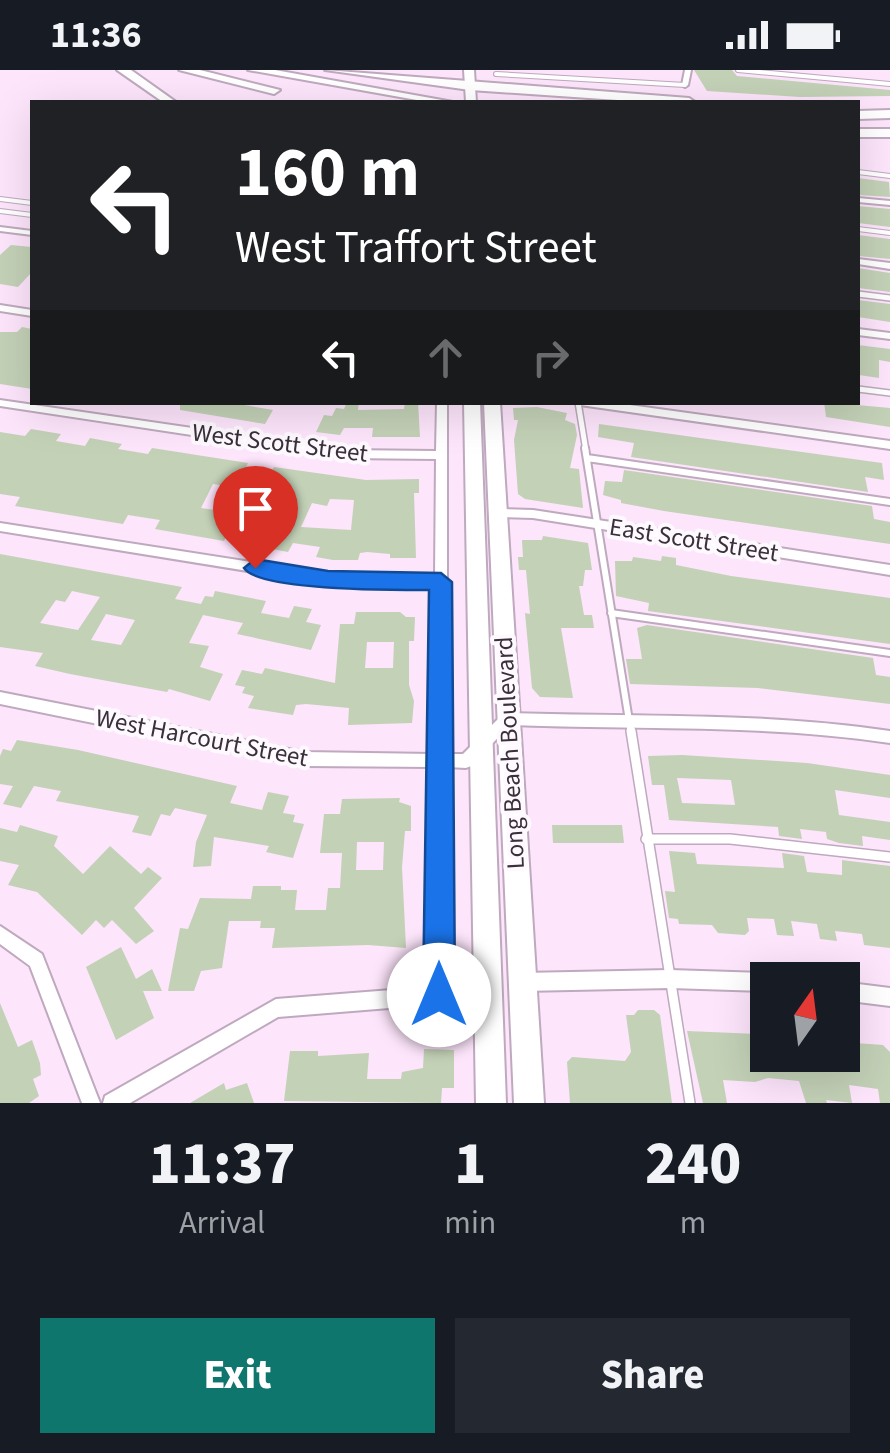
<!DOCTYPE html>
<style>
:root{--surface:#171b24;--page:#242831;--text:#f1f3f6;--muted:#9ea1a6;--accent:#0f766e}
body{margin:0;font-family:"Source Sans 3",sans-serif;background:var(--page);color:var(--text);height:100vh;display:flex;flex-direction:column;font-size:38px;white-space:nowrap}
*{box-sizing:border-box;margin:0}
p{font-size:32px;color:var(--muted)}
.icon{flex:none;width:55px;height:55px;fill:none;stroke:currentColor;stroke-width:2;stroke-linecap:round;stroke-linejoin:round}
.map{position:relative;height:1033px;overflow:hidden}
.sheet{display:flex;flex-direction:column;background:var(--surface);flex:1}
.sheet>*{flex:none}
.guide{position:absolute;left:30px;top:30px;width:830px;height:305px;border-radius:0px;box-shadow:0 10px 40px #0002;background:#202124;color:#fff;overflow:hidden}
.needle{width:65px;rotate:14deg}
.fabs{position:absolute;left:750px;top:892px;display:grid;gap:20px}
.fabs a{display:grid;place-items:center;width:110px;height:110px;border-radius:0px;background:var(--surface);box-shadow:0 10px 40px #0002;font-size:50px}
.pin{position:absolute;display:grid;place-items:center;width:85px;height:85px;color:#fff;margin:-102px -42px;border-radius:50% 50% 50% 0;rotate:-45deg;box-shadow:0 0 10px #0007}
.pin .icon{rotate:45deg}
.me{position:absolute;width:110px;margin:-55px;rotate:0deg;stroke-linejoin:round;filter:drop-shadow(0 0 8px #0008)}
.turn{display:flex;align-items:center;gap:35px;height:210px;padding:0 40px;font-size:45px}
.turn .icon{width:130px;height:130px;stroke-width:2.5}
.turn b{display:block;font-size:70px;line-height:85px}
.lanes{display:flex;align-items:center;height:95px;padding:0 40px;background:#0003;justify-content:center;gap:50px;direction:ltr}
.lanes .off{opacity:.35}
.eta{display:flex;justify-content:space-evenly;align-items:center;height:170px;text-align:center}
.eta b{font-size:60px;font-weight:800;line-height:70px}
.cta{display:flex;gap:20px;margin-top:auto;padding:20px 40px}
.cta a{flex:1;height:115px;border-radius:0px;background:var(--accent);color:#fff;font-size:40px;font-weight:800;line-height:115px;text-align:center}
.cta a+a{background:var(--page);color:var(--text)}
.status{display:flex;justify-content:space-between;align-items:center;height:70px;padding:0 50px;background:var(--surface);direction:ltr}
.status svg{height:28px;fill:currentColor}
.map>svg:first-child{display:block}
.building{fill:#c3d1b7;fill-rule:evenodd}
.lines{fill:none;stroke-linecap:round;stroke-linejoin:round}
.lane-far3-casing{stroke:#bfa9be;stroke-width:6}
.lane-far2-casing{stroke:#bfa9be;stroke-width:8}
.lane-far1-casing{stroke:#bfa9be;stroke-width:10}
.lane-casing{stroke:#bfa9be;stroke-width:12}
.street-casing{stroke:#bfa9be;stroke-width:4}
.primary-casing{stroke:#bfa9be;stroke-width:4}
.highway-casing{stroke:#bfa9be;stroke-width:4}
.lane-far3{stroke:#fff;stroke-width:4}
.lane-far2{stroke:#fff;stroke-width:5}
.lane-far1{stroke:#fff;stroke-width:6}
.lane{stroke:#fff;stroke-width:9}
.street{fill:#fff;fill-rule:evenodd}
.primary{fill:#fff;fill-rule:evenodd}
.highway{fill:#fff;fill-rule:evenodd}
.route{fill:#1a73e8;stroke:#114b97;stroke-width:2.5}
.labels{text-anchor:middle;stroke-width:8;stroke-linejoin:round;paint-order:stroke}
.street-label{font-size:25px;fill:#393039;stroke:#fef9fe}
</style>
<div class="status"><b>11:36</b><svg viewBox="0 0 49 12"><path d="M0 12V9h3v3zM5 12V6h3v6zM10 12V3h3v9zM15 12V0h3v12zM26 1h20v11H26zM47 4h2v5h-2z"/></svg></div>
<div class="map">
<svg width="890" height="1033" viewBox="0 0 890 1033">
<rect width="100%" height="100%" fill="#fde5fb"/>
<path class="building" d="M694 0H732L737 6 890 20V26L800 27 707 21Z
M858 108 889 112 890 127 858 125Z
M858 136 890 139V157L858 153Z
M858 165 890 169V189L858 186Z
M11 175 32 177V202L18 217 0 214V185Z
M858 198 890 203V222L858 218Z
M858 230 890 234V252L858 247Z
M22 257 32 259V319L0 314V262H17Z
M858 275 890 279V292L879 290V308L859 305Z
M180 332H227L273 340 265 354 180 340Z
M347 332H359L358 340 404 339 405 332H418L420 367H372L373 358H344L340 365 316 362 324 345 332 346 336 338 344 339Z
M824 332 890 338V357L826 347Z
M537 337 567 343 565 350 575 354 577 365 570 398 579 399 583 438 525 429 518 424 514 370 518 350H514L513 338Z
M599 354 882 393 884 410 865 407 868 422 631 387 634 373 598 367Z
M31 359 61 364 56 371 85 376 90 368 122 374 118 379 148 384 152 378 248 393 245 399 271 403 274 397 366 410 419 409V423H414L416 488H390V484L367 482 360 483 358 490H333L316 487 320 477 293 473 288 482 272 479 274 475 261 472 264 467 228 463 224 471 155 459 160 450 128 445 123 454 15 436 20 427 0 424V362L25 366ZM213 414 247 419 236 443 201 438ZM330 429 354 430 351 460 301 457 312 433 327 436Z
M624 400 872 436 874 449 890 452V474L664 441 621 433V430L603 425 605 411 622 412Z
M543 466 588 473 592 500H585L583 516H579L584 545H592L594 558H561L573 628 540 627 532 618 525 543 530 544 526 500H519L518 487H523L522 470H542Z
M0 484 182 517 175 529 201 534 205 526 213 527 215 521 266 531 261 543 289 548 294 536 312 539 306 552 321 555 311 580 237 564 243 553 203 545 189 573 209 576 200 597 223 604 210 631 169 619 167 622 70 604 35 596 43 583 0 577ZM72 521 100 527 78 560 40 553 56 530 65 532ZM106 544 135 550 121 575 91 570Z
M662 486 676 488V495L731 506 890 528V574L648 541 649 533 616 526 615 491H632L633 487 661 491Z
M356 542H400L406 547H415L414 571H409V615L414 631 412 653 348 655 349 638 306 634 296 635 293 645 248 638 254 626 242 623 245 617 235 615 242 600 262 604 265 598 335 613 340 554H354ZM367 572H394L393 598H365Z
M647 555 873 588 876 605 890 607V634L758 618 630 614 626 589H642L637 558Z
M17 670 78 680 237 716 230 733 262 740 268 722 289 726 283 743 295 745 293 752 304 754 293 788 266 782 269 776 214 767 211 796 193 797 196 772 207 745 175 738 170 746 161 744 151 766 132 762 139 746 56 731 61 721 34 716 21 738 3 734 13 716 0 714V686L3 679 11 681Z
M682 685 807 693 890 705V728L835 720 839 745 890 752V770L862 766 863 776 839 773 827 769 826 762 800 759 802 769 779 766 778 757 669 750 664 715H652L648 686ZM677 708 731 710 735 735 682 733Z
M400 728 399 732 411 736V761H405L402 797 406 878 368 875 272 878 275 858H260L261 851H229L222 898 201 901 194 921H168L180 858 188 859 200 828 251 829 253 816H281V820H297L295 840H326L328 818H340L342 783H320L324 744H340L342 729ZM357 772H384L383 800H356Z
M20 755 58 766 54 776 83 804 110 776 141 804 148 797 162 808 134 838 154 861 136 874 112 850 104 858 96 850 82 865 37 822 8 815 19 795 0 791V758L17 762Z
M552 755H622L624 773H553Z
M669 781 695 783 697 794 784 798 782 783 804 786 807 802 842 805V790L890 796V878L864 875 862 864 835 861 837 871 820 869 817 854 791 851 794 866 777 865 774 849 747 848 749 861 745 865 718 863 712 855 679 854 678 849 669 848 665 821 675 822Z
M121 877 136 909 152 899 162 921H143L154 948 116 970 86 897Z
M0 933 18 977 32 970 40 993 41 1005 33 1009 39 1026 29 1033H0Z
M638 940H654L660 945 672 1033H570L567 992 572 987 625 991 631 982 626 945H634Z
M687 961 757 964V970H768V985H842V972L883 975 890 982V1033H880L878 1019 849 1015 852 1033 826 1030 827 1033H806L799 1011 768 1008 755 1012 723 1010 727 1033H703Z
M424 979 454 980V1018H442L441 1033 284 1031 290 981H318V986L369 983 367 1009H401L402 1002 423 998Z
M224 1013 226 1020 247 1013 254 1033H190Z"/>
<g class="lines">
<g class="lane-far3-casing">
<path id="lane-far3" d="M738 0 890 14
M496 4 685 15
M858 102 890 106
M0 129 32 133
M0 141 32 145
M858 159 890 163"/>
</g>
<g class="lane-far2-casing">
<path id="lane-far2" d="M858 224 890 228
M858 319 890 323
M578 332 586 381"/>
</g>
<g class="lane-far1-casing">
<path id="lane-far1" d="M585 378 631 663
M587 388 890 432
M611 543 890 583"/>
</g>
<g class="lane-casing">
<path id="lane" d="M631 661 690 1033
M646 769H730L890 787"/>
</g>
<g class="street-casing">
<path id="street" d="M685 0H691L688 15 685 17 682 15Z
M858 128 890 131V135L858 132Z
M0 157 32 161V165L0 161Z
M858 189 890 193V199L858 194Z
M0 235 32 240V246L0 241Z
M858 259 890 263V269L858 265Z
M0 330 344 380 436 381 437 332H447V684H463L502 645 507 643C635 647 763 642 890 661V673C764 654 637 660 510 655L471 696 466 698 447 697 448 925 445 931 439 934 278 947 130 1033H103L105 1026 276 929 430 917 433 697 304 696 0 634V622L304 682 433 684 435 517 328 514 0 461V453L328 504 435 507 436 389 344 388 0 336Z
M575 332H608L890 371V379L580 335Z
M499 439 533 440 890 495V505L533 448 499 447 493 443Z
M0 856 42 884 100 1033H82L30 896 0 874Z
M670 900 768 903 774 906 776 910H768V921L670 918 522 921 516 918 513 912 516 906 522 903Z
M842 912 890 918V936L842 930Z"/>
</g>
<g class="primary-casing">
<path id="primary" d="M464 0H474L476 32H466Z
M464 332H480L506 1033H476Z
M484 332H500L544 1033H514Z"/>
</g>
<g class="highway-casing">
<path id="highway" d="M117 0H131L176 32H163Z
M179 0H200L280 20 274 24Z
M248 0H275L453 32H428Z
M325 0 689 28 695 32H647L470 20Z
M890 40V48L858 49V41Z
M858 59H890V67H858Z"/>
</g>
<use href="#lane-far3" class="lane-far3"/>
<use href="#lane-far2" class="lane-far2"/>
<use href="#lane-far1" class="lane-far1"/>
<use href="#lane" class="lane"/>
<use href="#street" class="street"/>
<use href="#primary" class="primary"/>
<use href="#highway" class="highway"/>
</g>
<path class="route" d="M255 489 328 501 441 503 452 512 455 925 450 936 439 941 428 936 423 925 429 520C398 520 259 521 244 498Z"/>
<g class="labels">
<g class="street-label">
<text transform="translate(280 372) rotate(7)" y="9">West Scott Street</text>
<text transform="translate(694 469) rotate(9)" y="9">East Scott Street</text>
<text transform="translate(202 667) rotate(11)" y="9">West Harcourt Street</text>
<text transform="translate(509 683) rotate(-93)" y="9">Long Beach Boulevard</text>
</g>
</g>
</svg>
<div class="fabs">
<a><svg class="needle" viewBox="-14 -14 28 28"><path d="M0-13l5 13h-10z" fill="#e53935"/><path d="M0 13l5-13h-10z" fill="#9ea1a6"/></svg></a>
</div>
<div class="pin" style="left:255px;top:498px;background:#d93025"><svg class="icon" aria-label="arrive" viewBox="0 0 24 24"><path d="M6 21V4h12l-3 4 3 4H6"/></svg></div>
<svg class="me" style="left:439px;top:925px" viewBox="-20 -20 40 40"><circle r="19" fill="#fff"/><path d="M0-13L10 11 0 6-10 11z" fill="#1a73e8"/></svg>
<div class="guide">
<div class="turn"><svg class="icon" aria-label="left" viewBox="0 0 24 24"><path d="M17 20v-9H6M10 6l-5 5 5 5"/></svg><div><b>160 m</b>West Traffort Street</div></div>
<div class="lanes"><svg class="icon" aria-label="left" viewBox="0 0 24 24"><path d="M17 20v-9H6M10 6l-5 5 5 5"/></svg><svg class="icon off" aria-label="ahead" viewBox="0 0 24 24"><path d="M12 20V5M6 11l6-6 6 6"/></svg><svg class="icon off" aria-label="right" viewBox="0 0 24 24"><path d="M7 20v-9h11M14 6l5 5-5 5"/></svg></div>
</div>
</div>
<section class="sheet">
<div class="eta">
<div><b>11:37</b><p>Arrival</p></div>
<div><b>1</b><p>min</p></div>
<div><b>240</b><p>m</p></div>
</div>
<div class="cta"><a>Exit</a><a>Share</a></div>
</section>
